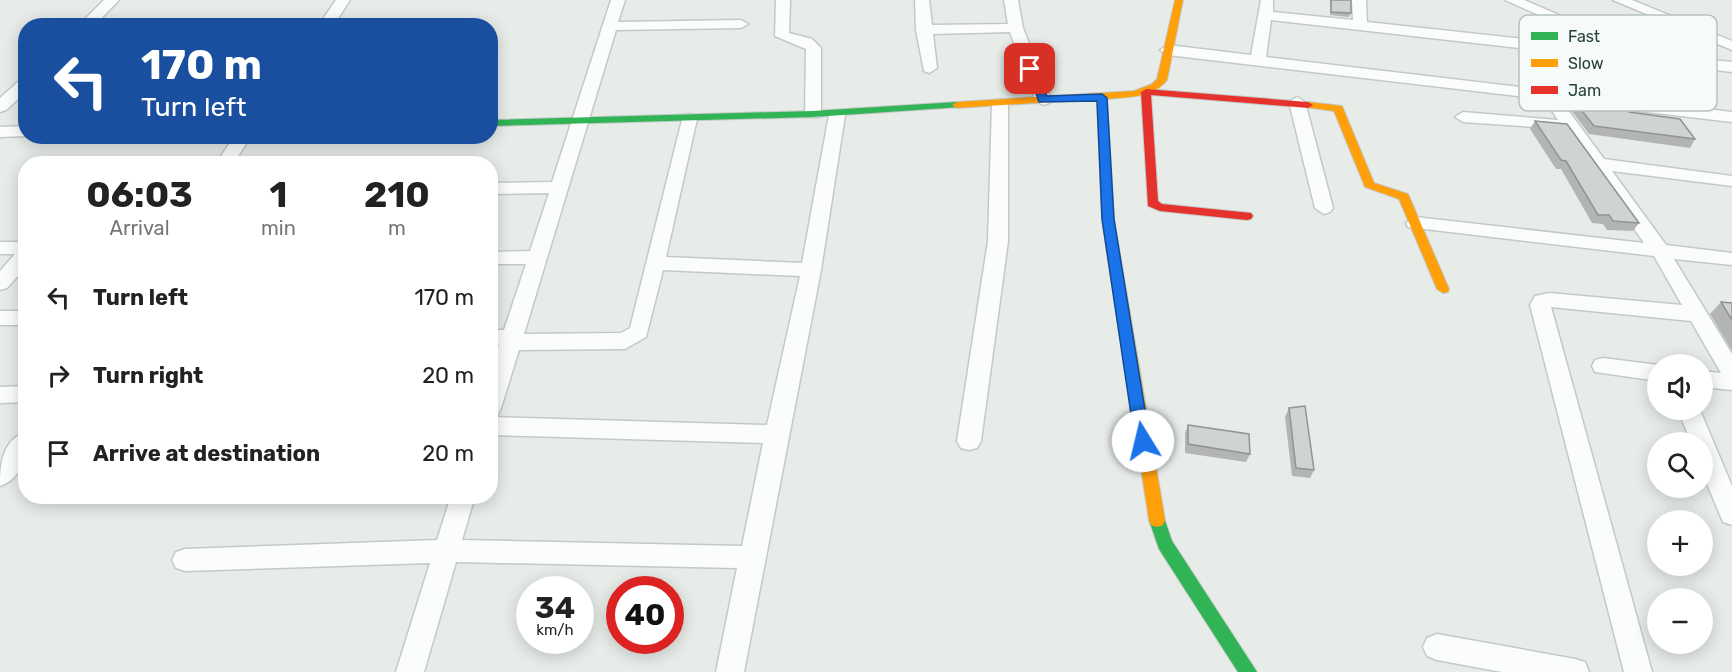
<!DOCTYPE html>
<meta charset="utf-8">
<style>
:root{--surface:#fff;--page:#f6f6f6;--text:#222;--muted:#767676}
body{margin:0;font-family:Rubik,sans-serif;background:var(--page);color:var(--text);height:100vh;display:flex;flex-direction:column;font-size:22px;white-space:nowrap}
*{box-sizing:border-box;margin:0}
p{font-size:20px;color:var(--muted)}
.icon{flex:none;width:33px;height:33px;fill:none;stroke:currentColor;stroke-width:2;stroke-linecap:round;stroke-linejoin:round}
.map{position:relative;flex:1;overflow:hidden}
.side{position:absolute;left:18px;top:156px;width:480px;height:348px;display:flex;flex-direction:column;background:var(--surface);border-radius:24px;box-shadow:0 3px 15px #0003}
.side>*{flex:none}
.guide{position:absolute;left:18px;top:18px;width:480px;height:126px;border-radius:24px;box-shadow:0 3px 15px #0003;background:#1a4fa0;color:#fff;overflow:hidden}
.controls{position:absolute;left:1647px;top:354px;display:grid;gap:12px}
.controls a{display:grid;place-items:center;width:66px;height:66px;border-radius:50%;background:var(--surface);box-shadow:0 3px 15px #0003;font-size:30px}
.speed{position:absolute;left:516px;top:576px;display:flex;gap:12px;font-size:30px;font-weight:700;text-align:center}
.speed>*{display:grid;place-content:center;width:78px;height:78px;border-radius:50%;background:var(--surface);box-shadow:0 3px 15px #0003;line-height:1}
.speed small{font-size:15px;font-weight:400}
.speed .limit{border:9px solid #d22;background:#fff;color:#111}
.pin{position:absolute;display:grid;place-items:center;width:51px;height:51px;color:#fff;margin:-26px;border-radius:12px;box-shadow:0 3px 9px #0006}
.me{position:absolute;width:66px;margin:-33px;rotate:351deg;stroke-linejoin:round;filter:drop-shadow(0 0 4px #0008)}
.turn{display:flex;align-items:center;gap:21px;height:126px;padding:0 24px;font-size:27px}
.turn .icon{width:78px;height:78px;stroke-width:2.5}
.turn b{display:block;font-size:42px;line-height:51px}
.eta{display:flex;justify-content:space-evenly;align-items:center;height:102px;text-align:center}
.eta b{font-size:36px;font-weight:700;line-height:42px}
ul{padding:0;list-style:none}
li{display:flex;align-items:center;gap:18px;height:78px;padding:0 24px}
li div{flex:1}
li b{display:block;font-size:22px}
li em{font-style:normal}
.map>svg:first-child{display:block}
.lines{fill:none;stroke-linecap:round;stroke-linejoin:round}
.street-casing{stroke:#c4c9c6;stroke-width:3}
.fast-casing{stroke:#c3c9c6;stroke-width:2}
.slow-casing{stroke:#c3c9c6;stroke-width:2}
.jam-casing{stroke:#c3c9c6;stroke-width:2}
.street{fill:#fbfcfc;fill-rule:evenodd}
.fast{fill:#30b455;fill-rule:evenodd}
.slow{fill:#ff9f0a;fill-rule:evenodd}
.jam{fill:#e5322d;fill-rule:evenodd}
.wall{fill:#b2b5b4}
.building{fill:#cfd3d1;stroke:#919492;stroke-width:1.5}
.route{fill:#1a73e8;stroke:#114b97;stroke-width:1.5}
.key{fill:#f6faf8;stroke:#b7c2be;stroke-width:1.5}
.key-label{font-size:16px;fill:#254036}
</style>
<div class="map">
<svg width="1732" height="672" viewBox="0 0 1732 672">
<rect width="100%" height="100%" fill="#e7ece9"/>
<g class="lines">
<g class="street-casing">
<path id="street" d="M104 0H119L94 26H78Z
M336 0H350L333 26H318Z
M611 0H625L618 22 741 20 748 24 741 28 616 30 524 334 621 333 630 328 683 116 689 114 697 119 666 257 802 263 829 115 837 110 845 115 821 270 744 672H716L737 568 456 562 424 672H396L430 563 185 571 176 568 172 560 176 552 185 549 437 540 451 496H475L462 540 742 546 763 443 490 435V417L767 425 800 276 663 270 646 337 625 349 519 350 501 408 498 414 490 417V372L499 345 490 346V330H504L526 264H490V252L530 251 549 193 490 194V183L552 182Z
M776 0H790L789 33 812 39 821 48V114L819 117H807L805 114 806 49 775 36Z
M915 0H929L932 25 1008 24 1004 0H1018L1023 28 1051 100 1049 103 1043 105 1035 100 1010 32 933 34 937 68 929 73 924 71 916 30Z
M1261 0H1273V12L1353 20 1352 0H1366L1367 22 1615 49 1505 0H1524L1629 45 1631 48 1629 51 1732 62V72L1271 20 1266 57 1732 112V122L1562 102 1604 159 1732 176V186L1612 171 1666 245 1732 253V265L1674 259 1732 354V390L1702 387V371L1721 373 1691 321 1551 307 1652 672H1624L1530 305 1535 296 1549 293 1682 305 1654 256 1408 227 1406 223 1415 217 1644 243 1565 129 1463 122 1455 117 1463 112 1558 120 1544 99 1168 55 1160 50 1168 45 1251 55Z
M1613 0H1632L1732 41V50Z
M26 78V92L6 110 0 112V98L20 80Z
M1297 97 1305 102 1333 208 1330 212 1324 214 1315 208 1289 102Z
M1000 99 1008 104V241L981 441 977 448 969 450 961 448 957 441 988 241 992 104Z
M26 126V136L0 137V127Z
M234 136H251L233 164H216Z
M0 242H26V267L7 288 0 290V271L15 254H0Z
M0 311H26V325H0Z
M1603 358 1658 365V381L1595 372 1592 366 1595 360Z
M26 386V402L0 403V387Z
M1678 410H1700L1732 486V525L1723 522 1702 472V442H1691Z
M26 432C26 453 24 478 0 486 0 465 2 440 26 432Z
M1437 634 1575 659 1585 662 1589 672H1502L1437 660 1427 656 1423 647 1427 638Z"/>
</g>
<g class="fast-casing">
<path id="fast" d="M957 102 962 105 961 107 813 117 490 126V120L813 111Z
M1157 513 1163 515 1172 541 1257 672H1238L1159 549 1149 520 1151 515Z"/>
</g>
<g class="slow-casing">
<path id="slow" d="M1175 0H1183L1167 80C1153 98 1128 97 1107 99L1114 219 1165 520 1163 525 1157 527 1151 525 1149 520 1102 219 1097 99 957 108 952 105 957 102 1134 91 1152 84 1157 79Z
M1308 102 1342 106 1374 183 1408 194 1449 289 1448 292 1443 293 1437 289 1399 199 1365 187 1334 111 1304 107 1303 105Z"/>
</g>
<g class="jam-casing">
<path id="jam" d="M1146 89 1308 102 1313 105 1308 108 1151 95 1158 201 1162 204 1251 213 1253 216 1251 219 1247 220 1160 211 1148 206 1141 92Z"/>
</g>
<use href="#street" class="street"/>
<use href="#fast" class="fast"/>
<use href="#slow" class="slow"/>
<use href="#jam" class="jam"/>
</g>
<path class="wall" d="M1330 0H1351V13L1349 17 1330 15Z
M1572 98 1629 112 1695 139 1690 148 1589 134 1568 106Z
M1535 121 1639 223 1633 231 1607 230 1603 224 1592 223 1561 169H1556L1530 129Z
M1721 302 1732 303V351L1710 314Z
M1289 408 1314 470 1310 478 1292 476 1285 417Z
M1188 425 1250 454 1246 462 1185 453V433Z"/>
<path class="building" d="M1331 0H1351V13L1331 12Z
M1572 98 1622 103 1629 112 1680 119 1695 139 1594 126Z
M1535 121 1567 124 1639 223 1613 221 1609 215H1598L1566 161 1561 160Z
M1721 302 1732 303V320Z
M1305 406 1314 470 1296 468 1289 408Z
M1188 425 1249 434 1250 454 1188 444Z"/>
<path class="route" d="M1027 66 1036 69 1047 96 1102 94 1107 98 1114 219 1150 441 1143 447 1135 441 1102 219 1097 101 1039 102Z"/>
<rect x="1519" y="15" width="198" height="96" rx="9" class="key"/>
<rect x="1531" y="32" width="27" height="8" fill="#30b455"/>
<rect x="1531" y="59" width="27" height="8" fill="#ff9f0a"/>
<rect x="1531" y="86" width="27" height="8" fill="#e5322d"/>
<g class="key-label">
<text x="1568" y="42">Fast</text>
<text x="1568" y="69">Slow</text>
<text x="1568" y="96">Jam</text>
</g>
</svg>
<div class="controls">
<a><svg class="icon" aria-label="sound" viewBox="0 0 24 24"><path d="M4 9h4l5-4v14l-5-4H4zM17 9q2 3 0 6"/></svg></a>
<a><svg class="icon" aria-label="search" viewBox="0 0 24 24"><circle cx="10" cy="10" r="6"/><path d="M15 15l6 6"/></svg></a>
<a>+</a>
<a>−</a>
</div>
<div class="speed"><div>34<small>km/h</small></div><div class="limit">40</div></div>
<div class="pin" style="left:1030px;top:69px;background:#d93025"><svg class="icon" aria-label="arrive" viewBox="0 0 24 24"><path d="M6 21V4h12l-3 4 3 4H6"/></svg></div>
<svg class="me" style="left:1143px;top:441px" viewBox="-20 -20 40 40"><circle r="19" fill="#fff"/><path d="M0-13L10 11 0 6-10 11z" fill="#1a73e8"/></svg>
<div class="guide">
<div class="turn"><svg class="icon" aria-label="left" viewBox="0 0 24 24"><path d="M17 20v-9H6M10 6l-5 5 5 5"/></svg><div><b>170 m</b>Turn left</div></div>
</div>
<section class="side">
<div class="eta">
<div><b>06:03</b><p>Arrival</p></div>
<div><b>1</b><p>min</p></div>
<div><b>210</b><p>m</p></div>
</div>
<ul>
<li><svg class="icon" aria-label="left" viewBox="0 0 24 24"><path d="M17 20v-9H6M10 6l-5 5 5 5"/></svg><div><b>Turn left</b></div><em>170 m</em></li>
<li><svg class="icon" aria-label="right" viewBox="0 0 24 24"><path d="M7 20v-9h11M14 6l5 5-5 5"/></svg><div><b>Turn right</b></div><em>20 m</em></li>
<li><svg class="icon" aria-label="arrive" viewBox="0 0 24 24"><path d="M6 21V4h12l-3 4 3 4H6"/></svg><div><b>Arrive at destination</b></div><em>20 m</em></li>
</ul>
</section>
</div>
